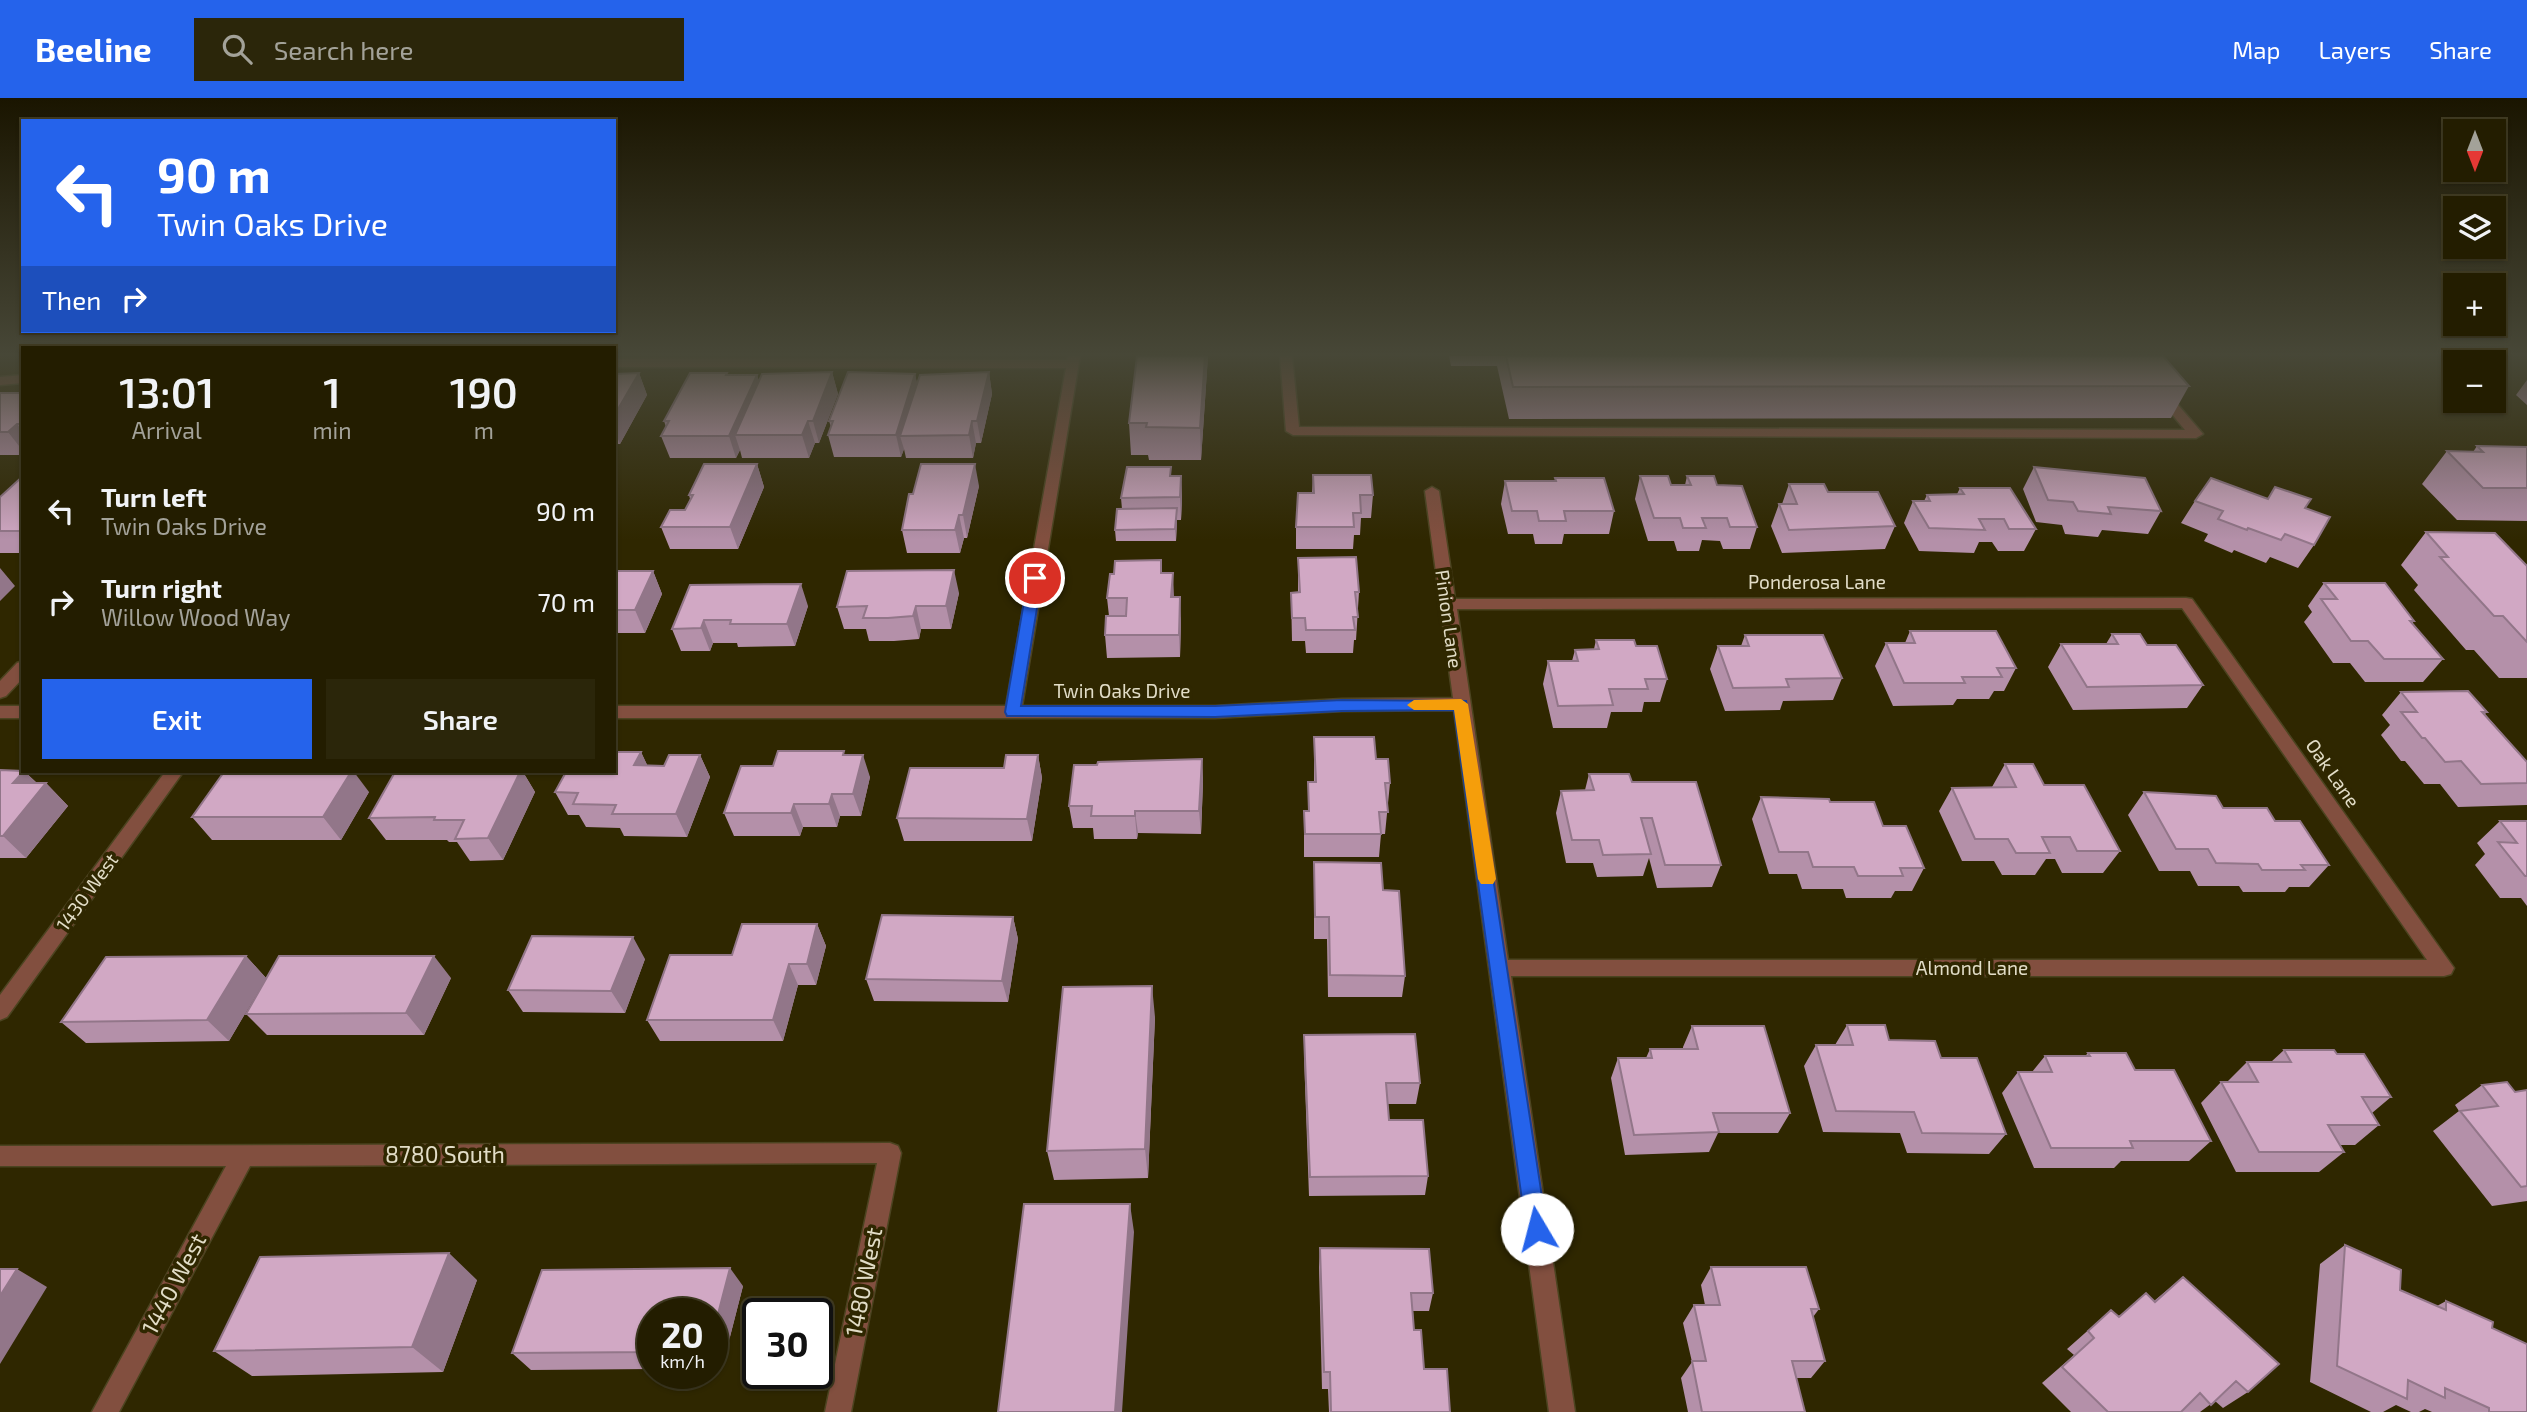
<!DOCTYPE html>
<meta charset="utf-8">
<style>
:root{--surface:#231d00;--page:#2b260a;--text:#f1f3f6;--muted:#a3a299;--line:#403b22;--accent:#2563eb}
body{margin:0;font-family:"Exo 2",sans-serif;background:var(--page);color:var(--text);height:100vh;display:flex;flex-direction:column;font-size:26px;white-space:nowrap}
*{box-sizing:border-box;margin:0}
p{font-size:23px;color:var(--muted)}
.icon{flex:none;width:38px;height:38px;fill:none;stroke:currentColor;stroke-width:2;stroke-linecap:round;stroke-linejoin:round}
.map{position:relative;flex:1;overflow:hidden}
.side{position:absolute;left:21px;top:248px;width:595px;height:427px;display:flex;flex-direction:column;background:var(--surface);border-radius:0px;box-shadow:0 2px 5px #0004,0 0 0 2px var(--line)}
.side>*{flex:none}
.guide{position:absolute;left:21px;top:21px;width:595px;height:214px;border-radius:0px;box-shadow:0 2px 5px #0004,0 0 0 2px var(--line);background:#2563eb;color:#fff;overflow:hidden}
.needle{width:46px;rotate:180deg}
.fabs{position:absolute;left:2443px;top:21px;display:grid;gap:14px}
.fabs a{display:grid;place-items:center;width:63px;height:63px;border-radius:0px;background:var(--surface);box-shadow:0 2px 5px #0004,0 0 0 2px var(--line);font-size:35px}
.speed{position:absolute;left:637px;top:1200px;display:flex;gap:14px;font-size:35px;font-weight:700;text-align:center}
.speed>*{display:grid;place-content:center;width:91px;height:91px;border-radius:50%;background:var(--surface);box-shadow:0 2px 5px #0004,0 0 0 2px var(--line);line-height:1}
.speed small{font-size:18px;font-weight:400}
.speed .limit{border:4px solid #111;border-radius:10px;background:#fff;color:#111}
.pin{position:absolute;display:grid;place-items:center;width:60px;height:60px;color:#fff;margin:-30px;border:4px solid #fff;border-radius:50%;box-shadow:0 2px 7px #0007}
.me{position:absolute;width:77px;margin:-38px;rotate:352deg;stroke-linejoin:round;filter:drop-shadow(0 0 5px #0008)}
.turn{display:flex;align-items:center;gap:24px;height:147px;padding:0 21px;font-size:32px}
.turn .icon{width:91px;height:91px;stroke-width:2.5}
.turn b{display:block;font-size:49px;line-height:60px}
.then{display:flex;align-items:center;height:66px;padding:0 21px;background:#0003;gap:14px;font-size:26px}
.eta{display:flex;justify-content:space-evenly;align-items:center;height:119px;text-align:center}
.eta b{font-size:42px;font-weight:600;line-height:49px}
.cta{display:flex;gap:14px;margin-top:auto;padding:14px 21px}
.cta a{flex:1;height:80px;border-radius:0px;background:var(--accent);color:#fff;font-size:28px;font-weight:600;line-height:80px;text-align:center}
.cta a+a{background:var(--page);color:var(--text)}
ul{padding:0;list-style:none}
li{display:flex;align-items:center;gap:21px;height:91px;padding:0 21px}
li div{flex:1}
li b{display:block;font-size:26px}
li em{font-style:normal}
header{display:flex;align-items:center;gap:42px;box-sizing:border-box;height:98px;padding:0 35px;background:var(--accent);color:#fff}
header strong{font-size:33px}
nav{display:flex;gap:38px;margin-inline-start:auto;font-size:24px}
.search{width:490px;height:63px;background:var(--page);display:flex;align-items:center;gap:18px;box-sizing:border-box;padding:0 24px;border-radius:0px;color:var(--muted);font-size:26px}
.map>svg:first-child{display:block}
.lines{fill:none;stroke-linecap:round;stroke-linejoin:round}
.lane-casing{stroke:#4c4420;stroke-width:3}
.street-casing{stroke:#4c4420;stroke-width:3}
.lane{fill:#824f3f;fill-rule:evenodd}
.street{fill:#824f3f;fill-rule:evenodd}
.wall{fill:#b490a9}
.shaded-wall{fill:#927689}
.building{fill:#d1a8c4;stroke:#927689;stroke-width:2}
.route{fill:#2563eb;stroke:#184099;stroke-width:2}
.slow{fill:#f59e0b}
.labels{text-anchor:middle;stroke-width:7;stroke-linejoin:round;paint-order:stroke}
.street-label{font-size:19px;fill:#e2ddc7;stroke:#2f2700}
.near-street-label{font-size:23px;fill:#e2ddc7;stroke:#2f2700}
</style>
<header>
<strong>Beeline</strong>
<div class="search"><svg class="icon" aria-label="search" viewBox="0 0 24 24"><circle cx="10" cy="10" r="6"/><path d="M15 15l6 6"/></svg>Search here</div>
<nav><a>Map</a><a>Layers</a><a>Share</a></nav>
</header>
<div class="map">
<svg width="2527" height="1314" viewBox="0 0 2527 1314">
<rect width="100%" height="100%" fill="#2f2700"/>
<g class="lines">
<g class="lane-casing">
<path id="lane" d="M1280 258H1292L1299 329 2185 332 2124 258H2136L2203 336 2196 340 1293 337 1286 333Z"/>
</g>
<g class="street-casing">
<path id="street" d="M1068 258H1080L1022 608H1215L1342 601 1453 600 1425 393 1432 389 1439 393 1455 501 2186 500 2192 501 2454 870 2451 876 2444 878H1511L1575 1314H1549L1454 612 1342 613 1215 620H614V608H1006L1066 270 614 269V261L1067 262ZM2182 510 2427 862H1508L1457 511Z
M23 277V285L0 287V279Z
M23 563V580L6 598 0 600V583L17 565Z
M0 608H23V620H0Z
M165 674H183L7 919 0 922V897Z
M890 1045 898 1048 901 1055 851 1314H825L877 1065 250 1068 119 1314H92L226 1068H0V1048Z"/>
</g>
<use href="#lane" class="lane"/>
<use href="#street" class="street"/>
</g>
<path class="wall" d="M1137 258H1208L1201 362H1149L1148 357H1131L1129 325Z
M1449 258H2163L2189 288 2171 320 1509 321 1497 268H1451Z
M832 274 838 296 819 345H815L809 360H742L740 352 736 360H670L661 338 666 329 664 323 727 275V277H757L759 283Z
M989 274 992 296 981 345H976L973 360H906L904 351 901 359H834L828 337 831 329 829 323 915 276 917 286Z
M639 275 647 297 620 346H616L614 349V276Z
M2527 282V307L2516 297Z
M0 295H23V357H0Z
M2477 348 2527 349V423L2457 422 2422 386 2447 353 2473 354Z
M757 366 764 389 738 451H670L661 429 685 412 690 401 689 397Z
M2034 369 2161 413 2148 436 2102 432 2098 439 2065 436 2062 427 2036 424 2023 391Z
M1313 377 1373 397 1371 420H1361L1360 437H1354L1353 451H1296V429L1312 395Z
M23 378V455H0V399Z
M1171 378H1181L1182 401 1181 422H1177L1176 443H1116L1115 432 1122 411 1121 400Z
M1640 378 1671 387H1685L1687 378 1717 387 1757 429 1750 451H1723L1720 443 1702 442 1699 453H1677L1674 443H1648L1635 401Z
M1555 380 1614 413 1609 436H1564L1562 446H1535L1533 436H1508L1501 406 1505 383H1555Z
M1789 386 1828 394 1895 428 1885 451 1782 455 1771 428 1779 406H1782Z
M979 388 967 440H964L960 455H907L902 432Z
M1960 390 2036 431 2024 453H1998L1992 444H1979L1974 455 1919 453 1904 425 1913 403H1924L1927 397 1957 396Z
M2267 401 2305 410 2314 447 2298 470 2270 459 2266 465 2234 452 2232 455 2204 443 2208 436 2181 425 2195 403Z
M2426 434 2527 468V580H2499L2474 552H2466L2414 492 2418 487 2401 467Z
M1298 460 1359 494 1356 542H1354L1353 555H1306L1305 543H1292L1291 495 1298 494Z
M614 473H653L662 496 645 535H614Z
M1162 475 1174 499 1181 522 1180 559 1107 560 1105 537 1109 518 1107 500Z
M2324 485 2414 523 2412 526 2443 561 2423 584H2365L2350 565H2333L2304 524 2312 514 2308 508Z
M690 487 808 508 795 548 738 549 737 545H713L710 553H681L672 531Z
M959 495 951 531H921L919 541 894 543H869L866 531H844L837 509Z
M1910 533 2016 570 2004 593H1994L1989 601H1957L1953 607 1893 608 1875 568 1886 545H1905Z
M2112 536 2147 547 2203 587 2187 610 2073 612 2048 569 2061 546H2106Z
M1745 537 1842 580 1833 602 1783 603 1780 612 1725 613 1710 571 1718 548H1741Z
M1596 542 1636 548 1667 581 1660 604H1644L1642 614H1611L1607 630H1553L1543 586 1548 563H1572L1575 552 1594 551Z
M2401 594 2487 614 2485 616 2527 664V707L2458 709 2440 686H2424L2405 663H2401L2381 637 2390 627 2382 617Z
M1314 639 1376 661 1390 685 1385 736H1381L1379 759H1304V713H1308V684H1314Z
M641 654 647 667 664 668 700 657 710 679 687 739 624 738 620 730 586 729 579 717H568L555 694Z
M845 657 870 679 861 718H840L837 729H803L800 738H734L724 715 773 668Z
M1038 657 1042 680 1032 743H904L897 720 1004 670Z
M1202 661 1203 684 1201 736 1138 735 1137 741H1094L1093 730H1073L1069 708 1097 667Z
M2005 666 2044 687 2120 753 2103 775H2062L2055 761H2046L2035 777H2002L1994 763H1962L1939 713 1952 690 1992 689Z
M0 672 25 674 37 685H46L68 708 26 760H0Z
M395 674H523L535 694 503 762 470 763 457 744H449L447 742H386L369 720Z
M1589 676 1632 684 1721 767 1712 789 1657 790 1649 760 1643 778 1597 779 1593 765H1566L1556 715 1561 693 1585 692Z
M369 694 341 742H212L192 719Z
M2144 694 2223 710 2275 723 2329 767 2309 789H2289L2285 794H2243L2239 788H2198L2190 773H2159L2128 717Z
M1761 699 1830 704 1883 728 1924 770 1912 793H1895L1891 800H1846L1843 791H1802L1797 776H1769L1752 721Z
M2500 723H2527V808L2521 800H2500L2475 767 2485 756 2477 745Z
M1314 764 1383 792 1405 878 1402 899H1328L1327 841H1314Z
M1013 819 1018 841 1008 904 874 903 866 881Z
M817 826 826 848 816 887H798L783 943H660L647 922 732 857Z
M246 858 266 880 229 943 86 945 61 924Z
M645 861 625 915 523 914 508 892Z
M451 880 424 937H267L246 916Z
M1155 919 1148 1080 1054 1082 1047 1053Z
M1847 927 1941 960 2006 1036 1989 1056 1907 1055 1900 1035 1823 1034 1804 968 1816 947H1835Z
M1692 928 1790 1015 1778 1035H1718L1709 1054 1625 1057 1611 980 1618 960H1646L1650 951H1683V949Z
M1304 937 1420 985 1416 1006H1388L1389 1022 1428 1078 1425 1097 1309 1098 1304 958Z
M2284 952 2337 956 2391 999 2372 1015 2379 1027 2355 1047H2340L2344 1054 2319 1074H2236L2201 1005 2221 984H2227L2247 964H2271Z
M2088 955 2135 972 2211 1043 2189 1063H2121L2114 1070H2034L2002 995 2018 974H2032L2045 958H2085Z
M2482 987 2515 994 2527 992V1103L2492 1108 2433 1033 2459 1013 2455 1007Z
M2345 1147 2400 1192 2437 1208 2446 1203 2492 1230 2527 1314H2432L2425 1311 2419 1314H2411L2396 1307 2383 1314H2371L2310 1284 2320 1166Z
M1320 1150 1433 1195 1429 1213H1413L1414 1232 1424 1271 1450 1314H1329L1328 1291H1322L1319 1169Z
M1711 1169 1819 1211 1813 1219 1825 1263 1811 1280H1796L1805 1314H1688L1681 1280 1692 1264 1683 1225 1694 1207H1705L1701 1187Z
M2183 1179 2248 1294 2223 1310 2215 1303 2200 1314H2071L2042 1285 2074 1257 2067 1251 2111 1212 2118 1218 2154 1203Z
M477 1182 443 1274 252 1278 214 1253Z
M743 1188 722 1270 712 1271V1216H653V1271L531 1272 512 1255Z"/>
<path class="shaded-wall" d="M1205 258H1208L1201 362 1200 330Z
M832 274 838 296 819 345 813 323Z
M989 274 992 296 981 345 977 323Z
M639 275 647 297 620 346 614 331V318Z
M915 276 920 298 900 338 904 351 901 359 896 337Z
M757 277 764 299 735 337 740 352 736 360 729 338Z
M808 323 815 345 809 360 802 337Z
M972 323 976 345 973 360 969 337Z
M17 326 23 334V353L8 334Z
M757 366 764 389 738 451 730 429Z
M975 366 979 388 967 440 963 417Z
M1181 378 1182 401 1181 422 1180 399Z
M1177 410V422L1176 443 1175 431Z
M959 417 964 440 960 455 955 432Z
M0 470 15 488 0 503Z
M954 472 959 495 951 531 946 508Z
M653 473 662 496 645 535 635 512Z
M1173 475 1174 498 1173 522 1171 499Z
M801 486 808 508 795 548 787 526Z
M1180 499 1181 522 1180 559 1179 537Z
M916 508 921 531 919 541 913 518Z
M704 522 713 545 710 553 701 530Z
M641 654 652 677 634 667Z
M700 657 710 679 687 739 676 716Z
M863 657 870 679 861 718 853 696Z
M1038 657 1042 680 1032 743 1027 721Z
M1202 661 1203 684 1201 736 1199 713Z
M23 674H25L42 690 46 685 68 708 26 760 3 738 13 685Z
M351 674H354L369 694 341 742 323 719Z
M520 674H523L535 694 503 762 488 740Z
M832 696 840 718 837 729 829 706Z
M794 706 803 729 800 738 791 715Z
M1135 713 1138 735 1137 741 1135 718Z
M1013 819 1018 841 1008 904 1002 883Z
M817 826 826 848 816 887 807 866Z
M633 839 645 861 625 915 611 893Z
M246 858 266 880 229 943 207 922Z
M434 858 451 880 424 937 406 915Z
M789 866 798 887 783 943 773 922Z
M1152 888 1155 919 1148 1080 1145 1051Z
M1130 1106 1134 1134 1122 1314H1115Z
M449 1155 477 1182 443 1274 412 1249Z
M730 1170 743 1188 722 1270 712 1258V1239Z
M17 1171 47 1189 0 1266V1198Z"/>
<path class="building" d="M1137 258H1205L1200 330 1146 329 1147 325H1129Z
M1506 258H2163L2189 288 1513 289Z
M832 274 813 323H808L802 337H735L762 276Z
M848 274 915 276 896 337H828L833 323H829Z
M989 274 977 323H972L969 337 900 338 920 277Z
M639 275 614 318V276Z
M690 275H727L726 277H757L729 338H661L669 323H664Z
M0 295H23V326H17L8 334H0Z
M2477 348 2527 349V390H2483L2447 353 2483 354Z
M704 366H757L730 429H661L670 412H685L693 397H689Z
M921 366H975L963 417H959L955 432H902L909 396H913Z
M1127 369H1171L1170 378H1181L1180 399 1121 400Z
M2034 369 2145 380 2161 413 2108 409 2111 416 2078 413 2073 404 2048 402Z
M1313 377H1371L1373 397H1360L1361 415H1353L1354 429H1296L1298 395H1314Z
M23 378V433H0V399Z
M1640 378H1668L1671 387H1691L1687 378H1714L1717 387 1742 388 1757 429H1730L1727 420H1702L1706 430H1683L1680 420H1654Z
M1555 380H1604L1614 413H1564L1566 423H1539L1537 413H1512L1505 383H1556Z
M2211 380 2268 401 2275 389 2311 401 2305 410 2330 419 2314 447 2285 436 2281 442 2248 430 2247 432 2218 421 2223 413 2195 403Z
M1789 386H1824L1828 394H1878L1895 428 1789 432 1779 406H1797Z
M1960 390H2010L2036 431H2009L2004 421H1979L1985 432 1929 430 1913 403H1930L1927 397 1964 396Z
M1177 410 1175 431 1115 432 1117 411Z
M2426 434 2495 435 2527 468V544L2503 518H2494L2440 459H2448Z
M1356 459 1359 494H1355L1358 519H1353L1355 532H1306L1305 520H1292L1291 495 1300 494 1298 460Z
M1161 462V475H1173L1171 499H1180L1179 537H1105L1106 518H1126L1127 500H1107L1110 476H1114L1115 463Z
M954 472 946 508H916L913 518 888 520H863L867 508 837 509 847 473Z
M614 473H653L635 512H614Z
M2324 485H2385L2414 523H2410L2443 561H2384L2368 543H2351L2321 501H2337Z
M801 486 787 526H730L731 522H704L701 530 672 531 690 487Z
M1910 533H1996L2016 570H1997L2002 579H1962L1965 585H1904L1886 545H1915Z
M2112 536H2140L2147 547H2176L2203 587 2087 589 2061 546H2118Z
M1745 537H1823L1842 580 1786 581 1789 589 1733 590 1718 548H1749Z
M1596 542H1634L1636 548H1657L1667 581H1645L1648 591H1609L1613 607 1558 608 1548 563H1578L1575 552 1599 551Z
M2468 593 2487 614H2482L2527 664V685L2481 686 2461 663 2445 664 2425 640H2422L2401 614H2417L2401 594Z
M1314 639H1374L1376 661H1388L1390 685H1385L1388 714H1379L1381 736H1305L1304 713H1309L1308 684H1316Z
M778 653H844L843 657H863L853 696H832L829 706H794L791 715H724L741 668H773Z
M614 654H641L634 667 664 668 669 657H700L676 716H612L616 707 573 706 578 695 555 694 566 674H614Z
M1006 657H1038L1027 721 897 720 910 670H1004Z
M1202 661 1199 713H1135V718H1091L1092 708H1069L1074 667H1097L1098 664Z
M2005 666H2033L2044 687H2084L2120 753H2077L2070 739H2042L2050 755H2016L2008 741H1975L1952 690 2016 689Z
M0 672 23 673V674L13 685H46L3 738H0Z
M224 674H351L323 719H192Z
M395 674H520L488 740 455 741 464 722H434L435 719 369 720Z
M1589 676H1629L1632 684H1696L1721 767H1665L1652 720H1641L1651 756 1603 757 1599 742H1572L1561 693 1594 692Z
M2144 694 2216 698 2223 710H2267L2275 723H2300L2329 767H2301L2305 772H2262L2258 766 2216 765 2208 751H2176Z
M1761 699 1829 701 1830 704H1874L1883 728H1906L1924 770H1900L1903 778H1858L1854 769H1813L1808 754H1779Z
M2500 723H2527V778H2525L2498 744 2517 745Z
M1314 764 1381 765 1383 792 1399 793 1405 878 1330 877 1329 819H1315Z
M882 817 1013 819 1002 883 866 881Z
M742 826H817L807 866H789L773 922H647L670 857H732Z
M532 838 633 839 611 893 508 892Z
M246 858 207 922 61 924 106 859Z
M279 858H434L406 915 246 916Z
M1152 888 1145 1051 1047 1053 1063 889Z
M1847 927H1885L1889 942 1935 943 1941 960H1977L2006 1036 1922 1035 1914 1014 1836 1013 1816 947H1853Z
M1692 928H1764L1790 1015H1713L1719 1034 1634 1037 1618 960H1652L1650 951H1698Z
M1415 936 1420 985H1386L1389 1022H1423L1428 1078 1310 1079 1304 937Z
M2284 952H2334L2337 956H2364L2391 999H2362L2379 1027H2328L2344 1054H2259L2221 984H2258L2247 964H2291Z
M2088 955H2126L2135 972H2174L2211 1043H2130L2133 1050H2051L2018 974H2052L2045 958H2090Z
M2507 984 2515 994 2527 992V1088L2521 1089 2460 1013 2498 1008 2482 987Z
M1024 1106H1130L1115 1314H998Z
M2345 1147 2401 1172 2400 1192 2446 1212V1203L2493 1224 2492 1230 2527 1246V1314H2489V1310L2445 1290V1300L2408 1282 2407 1301 2337 1268Z
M1320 1150 1429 1151 1433 1195H1411L1414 1232H1421L1424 1271H1447L1450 1314H1331L1330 1274H1324Z
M449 1155 412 1249 214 1253 260 1159Z
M1711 1169H1806L1819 1211H1811L1825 1263H1792L1805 1314H1702L1692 1263H1706L1694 1207H1720Z
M730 1170 712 1239V1216H653V1254L512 1255 542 1172Z
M0 1171H17L0 1198Z
M2183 1179 2279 1266 2248 1294 2236 1283 2211 1307 2200 1295 2181 1314H2108L2062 1269 2094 1240 2088 1233 2111 1212 2119 1219 2146 1195 2155 1204Z"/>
<linearGradient id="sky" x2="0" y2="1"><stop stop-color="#1a1500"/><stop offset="0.58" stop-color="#474737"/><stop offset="1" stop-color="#474737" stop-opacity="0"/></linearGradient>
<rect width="2527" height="442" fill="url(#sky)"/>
<path class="route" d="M1035 475 1042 480 1021 608H1215L1342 602 1466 603 1547 1131 1544 1138 1537 1141 1529 1138 1526 1131 1454 612 1342 613 1215 619 1007 618 1005 614 1028 480Z"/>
<path class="slow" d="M1461 601 1468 606 1496 781 1493 786H1481L1478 781 1454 612H1414L1407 607 1414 602Z"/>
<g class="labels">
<g class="street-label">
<text x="1817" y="491">Ponderosa Lane</text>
<text transform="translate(1449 521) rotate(82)" y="7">Pinion Lane</text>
<text x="1122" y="600">Twin Oaks Drive</text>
<text transform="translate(2333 675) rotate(55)" y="7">Oak Lane</text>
<text transform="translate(87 794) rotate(-54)" y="7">1430 West</text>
<text x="1972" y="877">Almond Lane</text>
</g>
<g class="near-street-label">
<text x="445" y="1065">8780 South</text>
<text transform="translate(864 1184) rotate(-79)" y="8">1480 West</text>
<text transform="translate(174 1186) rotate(-62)" y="8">1440 West</text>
</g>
</g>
</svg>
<div class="fabs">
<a><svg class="needle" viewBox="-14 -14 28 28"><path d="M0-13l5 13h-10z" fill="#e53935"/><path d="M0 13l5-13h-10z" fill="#a3a299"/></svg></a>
<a><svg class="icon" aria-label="layers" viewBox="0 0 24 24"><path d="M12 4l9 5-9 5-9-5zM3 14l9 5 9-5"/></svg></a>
<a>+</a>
<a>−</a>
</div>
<div class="speed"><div>20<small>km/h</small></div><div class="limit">30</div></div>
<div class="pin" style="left:1035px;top:480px;background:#d93025"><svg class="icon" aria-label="arrive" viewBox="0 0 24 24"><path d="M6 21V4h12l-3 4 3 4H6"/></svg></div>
<svg class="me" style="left:1537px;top:1131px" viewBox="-20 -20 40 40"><circle r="19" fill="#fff"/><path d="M0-13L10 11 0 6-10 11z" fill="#2563eb"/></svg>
<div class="guide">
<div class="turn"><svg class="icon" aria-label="left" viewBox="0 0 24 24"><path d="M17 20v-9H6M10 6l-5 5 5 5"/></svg><div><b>90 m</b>Twin Oaks Drive</div></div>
<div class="then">Then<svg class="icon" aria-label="right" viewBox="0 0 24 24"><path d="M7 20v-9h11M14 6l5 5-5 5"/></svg></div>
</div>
<section class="side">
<div class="eta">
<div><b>13:01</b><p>Arrival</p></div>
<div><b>1</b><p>min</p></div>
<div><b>190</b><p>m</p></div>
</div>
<ul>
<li><svg class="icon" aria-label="left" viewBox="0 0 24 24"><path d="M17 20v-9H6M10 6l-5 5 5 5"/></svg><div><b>Turn left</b><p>Twin Oaks Drive</p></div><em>90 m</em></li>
<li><svg class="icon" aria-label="right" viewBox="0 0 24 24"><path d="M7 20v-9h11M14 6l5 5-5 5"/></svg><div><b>Turn right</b><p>Willow Wood Way</p></div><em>70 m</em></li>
</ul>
<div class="cta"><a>Exit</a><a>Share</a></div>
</section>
</div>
